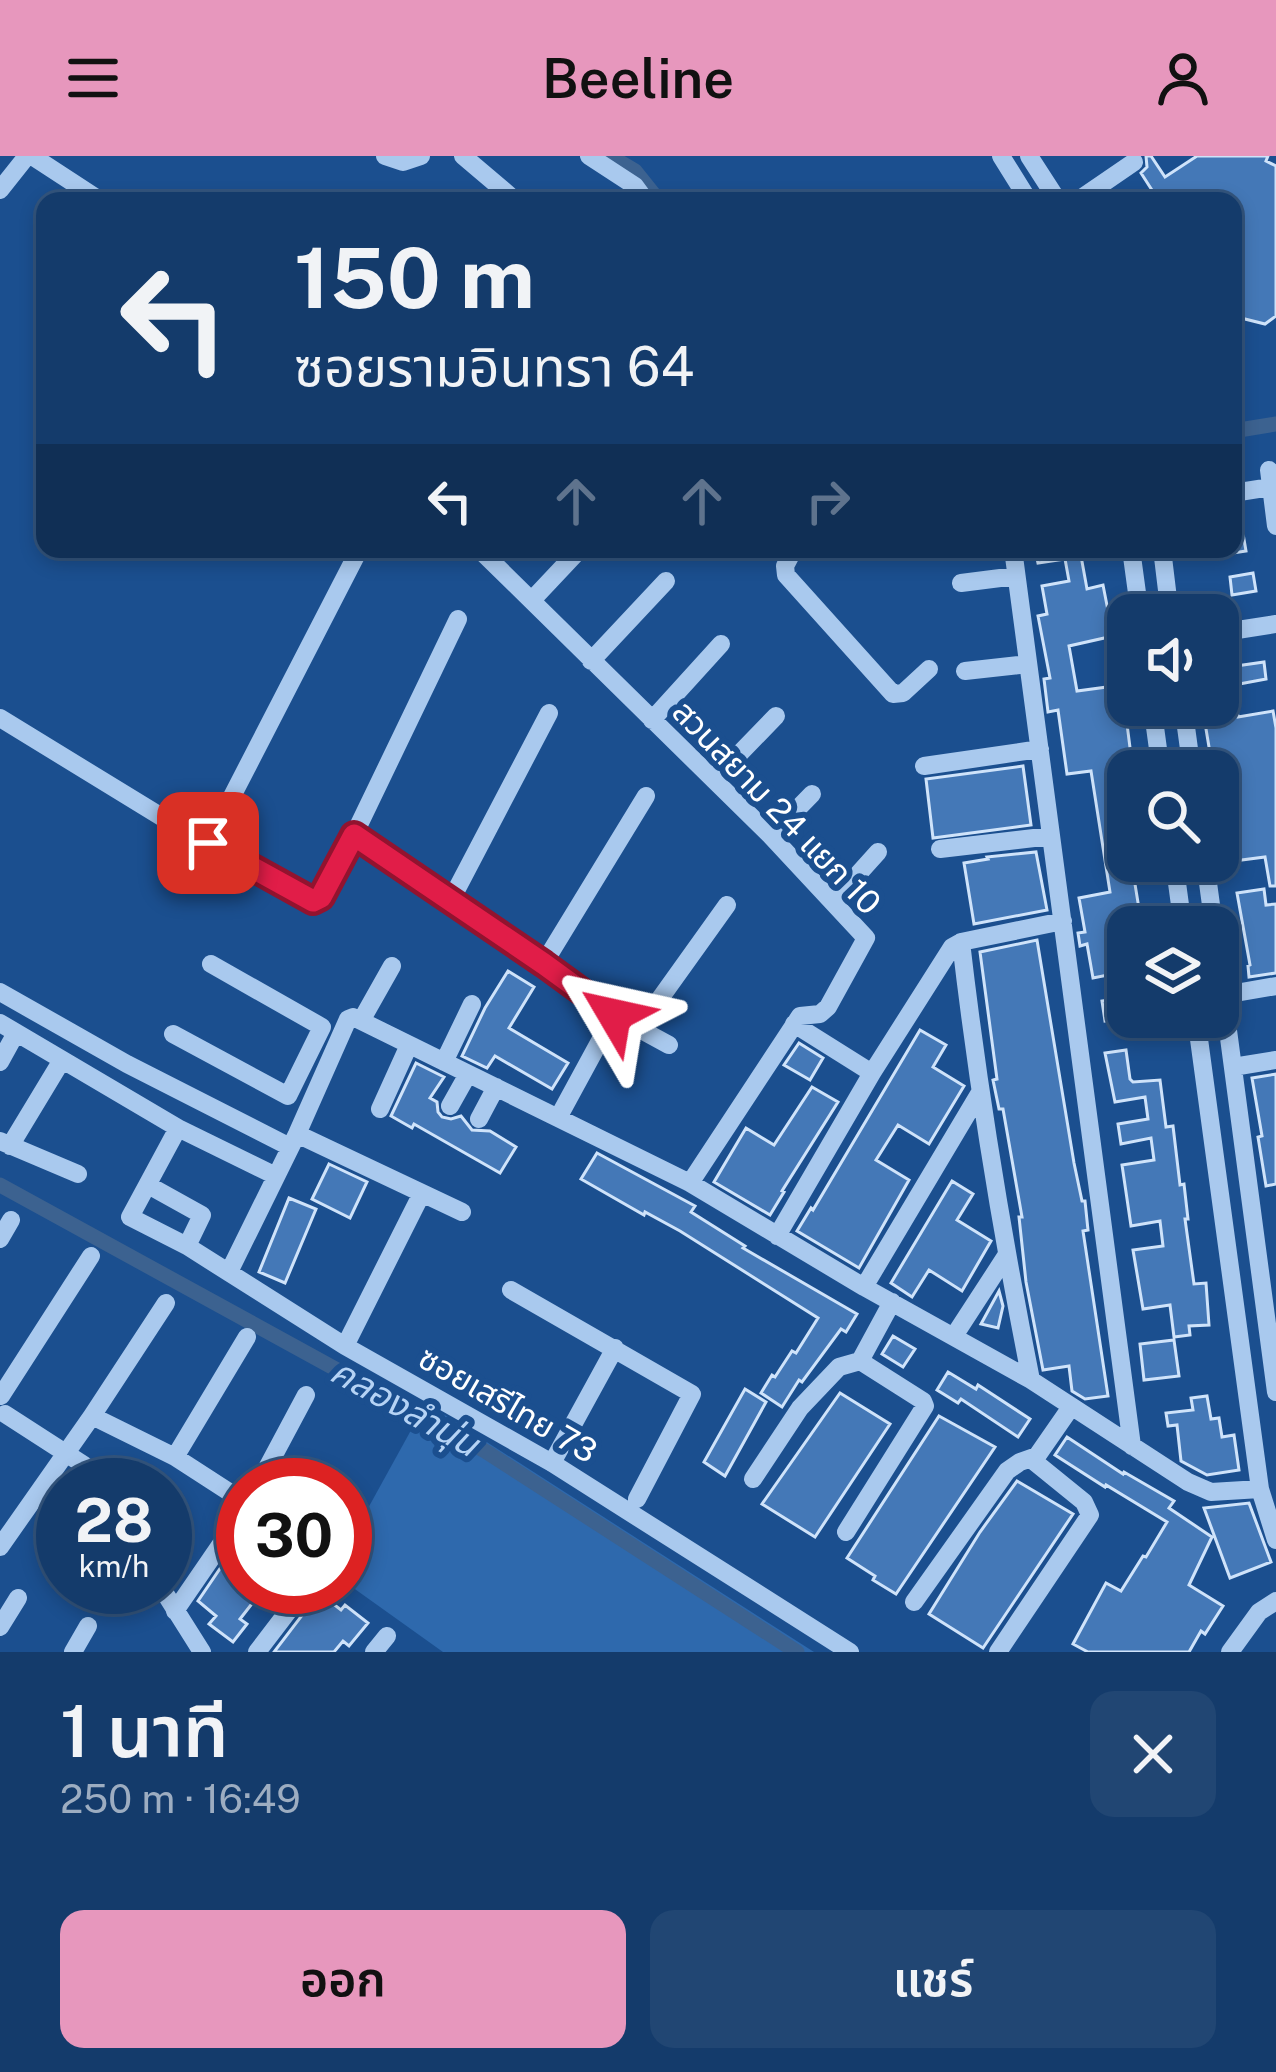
<!DOCTYPE html>
<html lang="th">
<meta charset="utf-8">
<style>
:root{--surface:#143b6b;--page:#214673;--text:#f1f3f6;--muted:#9dadc1;--line:#33557e;--accent:#e797bd}
body{margin:0;font-family:"Public Sans","Noto Sans Thai",sans-serif;background:var(--page);color:var(--text);height:100vh;display:flex;flex-direction:column;font-size:45px;white-space:nowrap}
*{box-sizing:border-box;margin:0}
p{font-size:39px;color:var(--muted)}
.icon{flex:none;width:66px;height:66px;fill:none;stroke:currentColor;stroke-width:2;stroke-linecap:round;stroke-linejoin:round}
.map{position:relative;height:1496px;overflow:hidden}
.sheet{display:flex;flex-direction:column;background:var(--surface);flex:1}
.sheet>*{flex:none}
.guide{position:absolute;left:36px;top:36px;width:1206px;height:366px;border-radius:24px;box-shadow:0 6px 18px #0003,0 0 0 3px var(--line);background:#143b6b;color:var(--text);overflow:hidden}
.fabs{position:absolute;left:1107px;top:438px;display:grid;gap:24px}
.fabs a{display:grid;place-items:center;width:132px;height:132px;border-radius:24px;background:var(--surface);box-shadow:0 6px 18px #0003,0 0 0 3px var(--line);font-size:60px}
.speed{position:absolute;left:36px;top:1302px;display:flex;gap:24px;font-size:60px;font-weight:700;text-align:center}
.speed>*{display:grid;place-content:center;width:156px;height:156px;border-radius:50%;background:var(--surface);box-shadow:0 6px 18px #0003,0 0 0 3px var(--line);line-height:1}
.speed small{font-size:30px;font-weight:400}
.speed .limit{border:18px solid #d22;background:#fff;color:#111}
.pin{position:absolute;display:grid;place-items:center;width:102px;height:102px;color:#fff;margin:-51px;border-radius:24px;box-shadow:0 6px 18px #0006}
.me{position:absolute;width:132px;margin:-66px;rotate:306deg;stroke-linejoin:round;filter:drop-shadow(0 0 9px #0008)}
.turn{display:flex;align-items:center;gap:42px;height:252px;padding:0 60px;font-size:54px}
.turn .icon{width:156px;height:156px;stroke-width:2.5}
.turn b{display:block;font-size:84px;line-height:102px}
.lanes{display:flex;align-items:center;height:114px;padding:0 60px;background:#0003;justify-content:center;gap:60px;direction:ltr}
.lanes .off{opacity:.35}
.round{display:grid;place-items:center;flex:none;width:126px;height:126px;border-radius:24px;background:var(--page)}
.overview{display:flex;align-items:center;justify-content:space-between;height:204px;padding:0 60px}
h1{font-size:72px;font-weight:600;line-height:90px}
.action{display:flex;gap:24px;margin-top:auto;padding:24px 60px}
.action a{flex:1;height:138px;border-radius:24px;background:var(--accent);color:#111;font-size:48px;font-weight:600;line-height:138px;text-align:center}
.action a+a{background:var(--page);color:var(--text)}
header{display:flex;justify-content:space-between;align-items:center;height:156px;padding:0 60px;background:var(--accent);color:#111;font-size:54px;font-weight:600}
.map>svg:first-child{display:block}
.green{fill:#2e69ad}
.lines{fill:none;stroke-linecap:round;stroke-linejoin:round}
.canal{stroke:#3c6290;stroke-width:15}
.building{fill:#4478b7;stroke:#cfe3fa;stroke-width:3}
.minor{stroke:#a9c9ee;stroke-width:18}
.route-casing{stroke:#92132f;stroke-width:30}
.route{stroke:#e11d48;stroke-width:21}
.labels{text-anchor:middle;stroke-width:12;stroke-linejoin:round;paint-order:stroke}
.street-label{font-size:33px;fill:#fff;stroke:#1b4f8f}
.water-label{font-size:36px;font-style:italic;fill:#b5d3f5;stroke:#1b4f8f}
</style>
<header><svg class="icon" aria-label="menu" viewBox="0 0 24 24"><path d="M4 6h16M4 12h16M4 18h16"/></svg>Beeline<svg class="icon" aria-label="person" viewBox="0 0 24 24"><circle cx="12" cy="8" r="4"/><path d="M4 21q1-7 8-7t8 7"/></svg></header>
<div class="map">
<svg width="1276" height="1496" viewBox="0 0 1276 1496">
<rect width="100%" height="100%" fill="#1b4f8f"/>
<path class="green" d="M426 1247 814 1496H443L345 1426V1394Z"/>
<g class="lines">
<path class="canal" d="M610 0 635 15 659 45
M1233 275 1276 268
M0 1029 485 1295 797 1496"/>
</g>
<path class="building" d="M1146 0H1151L1165 21 1197 0H1268L1266 5 1276 10V160L1265 168 1233 160V45H1159L1141 17 1147 11Z
M1239 354 1246 395 1233 397V355Z
M1035 393H1085L1086 399 1081 400 1087 433 1103 429 1113 480 1069 490 1077 535 1122 529 1133 615H1128V705H1155L1157 718 1134 722 1142 771H1128V815L1093 822 1087 788 1080 790 1078 777 1085 776 1079 742 1110 736 1091 615 1067 618 1058 554 1048 556 1044 523 1050 522 1038 460 1047 458 1042 430 1069 425 1065 403 1038 407Z
M1253 417 1256 435 1232 439 1230 421Z
M1227 489 1229 511 1264 506 1266 523 1234 529 1238 561 1273 555 1276 572V730H1270L1265 701 1226 706 1218 647V615H1213L1202 549H1218V490Z
M1023 610 1031 669 933 682 926 623Z
M1036 696 1047 754 974 768 964 707 988 703 987 701Z
M1264 733 1266 749 1276 748V817L1249 821 1248 810 1250 809 1237 737Z
M1037 784 1074 1007 1082 1045H1085L1088 1074 1083 1075 1108 1240 1085 1243 1072 1235 1069 1210 1043 1214 1026 1126 1019 1061H1022L1003 953H999L993 924 997 923 980 796Z
M508 815 534 831 509 872 568 907 552 933 495 900 487 912 462 900 485 852Z
M1123 842 1126 862 1105 865 1102 845Z
M920 874 946 889 933 911 964 930 929 988 898 969 876 1004 909 1024 859 1112 797 1075 811 1052 813 1054Z
M799 887 823 902 810 924 784 909Z
M1126 894 1130 923 1133 926 1160 924 1166 971 1173 970 1180 1029 1184 1028 1188 1063H1185L1194 1128 1206 1127 1209 1169 1189 1170 1190 1179 1174 1181 1170 1149 1143 1153 1133 1094 1163 1090 1160 1065 1131 1070 1122 1009 1154 1004 1151 982 1121 988 1118 968 1148 963 1145 941 1115 946 1105 897Z
M416 907 444 921 430 942 437 946 438 956 442 961 451 963 461 960 472 974 490 975 516 991 500 1017 414 968 412 972 391 960Z
M1276 918V1028L1266 1030 1258 981 1262 980 1252 922Z
M812 931 838 946 782 1035 784 1036 770 1059 714 1026 746 972 774 989Z
M597 997 695 1050 691 1056 745 1090 743 1092 857 1158 846 1176 841 1173 802 1226 799 1224 782 1251 761 1237 772 1219 775 1221 792 1195 796 1197 818 1162 680 1075 645 1056 644 1059 581 1023Z
M329 1008 367 1026 350 1062 312 1043Z
M952 1025 973 1038 957 1064 991 1085 962 1135 929 1114 912 1141 891 1127Z
M289 1042 316 1053 285 1127 259 1116Z
M999 1135 1003 1150 998 1172 981 1168Z
M893 1180 915 1193 903 1211 882 1198Z
M1174 1184 1179 1220 1144 1224 1140 1188Z
M948 1216 976 1233 978 1229 1030 1263 1018 1281 961 1243 958 1247 937 1234Z
M745 1233 766 1246 725 1320 704 1306Z
M840 1237 890 1268 815 1381 762 1348Z
M1207 1240 1211 1263 1219 1262 1222 1281 1234 1279 1239 1314 1207 1319 1181 1305 1177 1269 1168 1270 1166 1257 1193 1254 1191 1242Z
M939 1260 995 1291 896 1438 873 1424 875 1420 847 1402Z
M1067 1281 1123 1318 1124 1316 1174 1345 1169 1352 1212 1381 1189 1429 1223 1450 1205 1478 1201 1475 1189 1496H1088L1073 1488 1106 1427 1121 1435 1143 1400 1146 1401 1167 1366 1106 1329 1105 1331 1055 1299Z
M1017 1325 1073 1358 983 1492 929 1458 980 1376Z
M1249 1347 1271 1406 1230 1422 1204 1352Z
M232 1395 243 1404V1431H265L240 1463 247 1468 233 1486 209 1468 216 1460 198 1445Z
M319 1437 341 1454 345 1449 368 1467 349 1490 343 1485 334 1496H274Z"/>
<g class="lines">
<path class="minor" d="M32 0 101 45
M385 0 403 6 421 0
M463 0 509 39 511 45
M589 0 635 30 646 45
M1001 0 1029 45
M1029 0 1058 45
M0 34 27 0
M1083 41 1134 6
M1269 314 1276 370
M1233 337 1271 331
M479 393 771 680 866 782 828 851 820 858 800 860 690 1027
M794 393 785 410 786 419 893 538 903 537 929 513
M1013 393 1132 1290
M1131 393 1140 459
M1162 393 1170 459
M961 427 1016 420
M532 444 580 393
M1218 477 1276 468
M591 505 666 425
M965 515 1028 508
M1152 549 1161 615
M1183 549 1192 615
M0 562 165 663 316 745 321 741 354 679 458 463
M652 564 721 488
M924 610 1040 593
M714 624 776 560
M354 679 544 807 614 859 669 889
M771 680 812 638
M208 687 359 394
M940 693 1051 680
M1174 705 1183 771
M1205 705 1214 771
M451 744 549 557
M833 746 878 696
M961 786C978 933 1002 1078 1031 1224
M1218 799 1276 1236
M544 807 646 640
M0 836 127 908 290 991
M1224 839 1276 830
M1196 861 1260 1333 1276 1384
M361 865 392 810
M0 867 178 972 276 1020
M794 868 872 917
M639 872 727 749
M173 878 288 940 322 871 211 808
M0 906 16 877
M444 906 472 848
M1233 911 1276 904
M450 950 468 918
M380 953 409 889
M558 962 614 859
M479 963 496 931
M178 972 130 1061 187 1090 345 1190 552 1307 850 1496
M297 978 462 1056
M0 985 78 1018
M10 990 62 904
M148 1029 202 1059 187 1090
M777 1080 872 917 952 791 961 786 1063 765
M0 1083 11 1064
M229 1116 297 978 348 863 353 861 690 1027 864 1131 1031 1224 1188 1326 1211 1336 1260 1333
M864 1131 979 938
M511 1134 692 1238 637 1343
M954 1180 1006 1100
M345 1190 422 1037
M1 1240 91 1100
M5 1258 84 1309 100 1329
M92 1260 175 1301 243 1345
M175 1301 247 1181
M552 1307 615 1192
M753 1323 800 1252 839 1211 860 1205 892 1146
M258 1329 306 1239
M846 1376 925 1250 923 1245 860 1205
M0 1391 92 1260 166 1147
M161 1431 202 1496
M914 1446 1007 1315 1020 1306 1037 1300 1071 1251
M175 1455 243 1356
M0 1471 18 1442
M73 1496 88 1470
M257 1496 302 1437
M374 1496 387 1480
M998 1496 1090 1359 1084 1346 1031 1303
M1230 1496 1259 1456 1276 1445"/>
</g>
<g class="lines">
<g class="route-casing">
<path id="route" d="M208 687 313 745 321 741 354 679 544 808 614 859"/>
</g>
<use href="#route" class="route"/>
</g>
<g class="labels">
<g class="street-label">
<text transform="translate(777 651) rotate(46)" y="12">สวนสยาม 24 แยก 10</text>
<text transform="translate(508 1248) rotate(30)" y="12">ซอยเสรีไทย 73</text>
</g>
<g class="water-label">
<text transform="translate(405 1251) rotate(29)" y="13">คลองลำนุ่น</text>
</g>
</g>
</svg>
<div class="fabs">
<a><svg class="icon" aria-label="sound" viewBox="0 0 24 24"><path d="M4 9h4l5-4v14l-5-4H4zM17 9q2 3 0 6"/></svg></a>
<a><svg class="icon" aria-label="search" viewBox="0 0 24 24"><circle cx="10" cy="10" r="6"/><path d="M15 15l6 6"/></svg></a>
<a><svg class="icon" aria-label="layers" viewBox="0 0 24 24"><path d="M12 4l9 5-9 5-9-5zM3 14l9 5 9-5"/></svg></a>
</div>
<div class="speed"><div>28<small>km/h</small></div><div class="limit">30</div></div>
<div class="pin" style="left:208px;top:687px;background:#d93025"><svg class="icon" aria-label="arrive" viewBox="0 0 24 24"><path d="M6 21V4h12l-3 4 3 4H6"/></svg></div>
<svg class="me" style="left:614px;top:859px" viewBox="-20 -20 40 40"><path d="M0-17L14 15 0 8-14 15z" fill="#e11d48" stroke="#fff" stroke-width="4"/></svg>
<div class="guide">
<div class="turn"><svg class="icon" aria-label="left" viewBox="0 0 24 24"><path d="M17 20v-9H6M10 6l-5 5 5 5"/></svg><div><b>150 m</b>ซอยรามอินทรา 64</div></div>
<div class="lanes"><svg class="icon" aria-label="left" viewBox="0 0 24 24"><path d="M17 20v-9H6M10 6l-5 5 5 5"/></svg><svg class="icon off" aria-label="ahead" viewBox="0 0 24 24"><path d="M12 20V5M6 11l6-6 6 6"/></svg><svg class="icon off" aria-label="ahead" viewBox="0 0 24 24"><path d="M12 20V5M6 11l6-6 6 6"/></svg><svg class="icon off" aria-label="right" viewBox="0 0 24 24"><path d="M7 20v-9h11M14 6l5 5-5 5"/></svg></div>
</div>
</div>
<section class="sheet">
<div class="overview"><div><h1>1 นาที</h1><p>250 m · 16:49</p></div><a class="round"><svg class="icon" aria-label="close" viewBox="0 0 24 24"><path d="M6 6l12 12M18 6L6 18"/></svg></a></div>
<div class="action"><a>ออก</a><a>แชร์</a></div>
</section>
